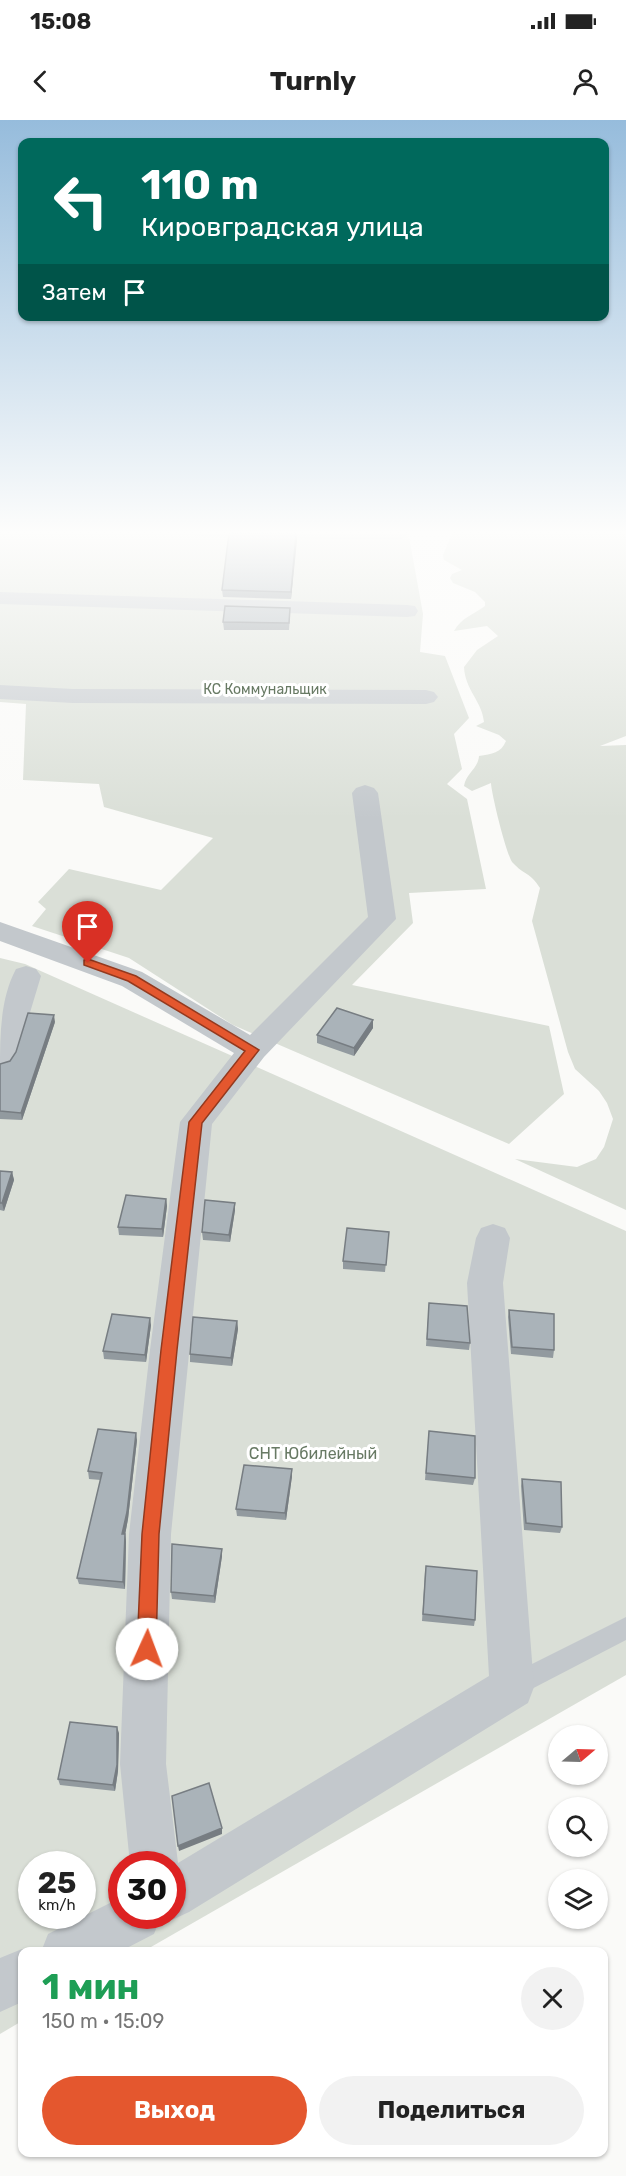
<!DOCTYPE html>
<html lang="ru">
<meta charset="utf-8">
<style>
:root{--surface:#fff;--page:#f2f2f2;--text:#222;--muted:#767676;--accent:#e4572e}
body{margin:0;font-family:Rubik,sans-serif;background:var(--page);color:var(--text);height:100vh;display:flex;flex-direction:column;font-size:22px;white-space:nowrap}
*{box-sizing:border-box;margin:0}
p{font-size:20px;color:var(--muted)}
.icon{flex:none;width:33px;height:33px;fill:none;stroke:currentColor;stroke-width:2;stroke-linecap:round;stroke-linejoin:round}
.map{position:relative;flex:1;overflow:hidden}
.details{position:absolute;left:18px;top:1827px;width:590px;height:210px;display:flex;flex-direction:column;background:var(--surface);border-radius:12px;box-shadow:0 2px 4px #0004}
.details>*{flex:none}
.guide{position:absolute;left:18px;top:18px;width:591px;height:183px;border-radius:12px;box-shadow:0 2px 4px #0004;background:#00695c;color:#fff;overflow:hidden}
.needle{width:39px;rotate:71deg}
.tools{position:absolute;left:548px;top:1605px;display:grid;gap:12px}
.tools a{display:grid;place-items:center;width:60px;height:60px;border-radius:50%;background:var(--surface);box-shadow:0 2px 4px #0004;font-size:30px}
.speed{position:absolute;left:18px;top:1731px;display:flex;gap:12px;font-size:30px;font-weight:700;text-align:center}
.speed>*{display:grid;place-content:center;width:78px;height:78px;border-radius:50%;background:var(--surface);box-shadow:0 2px 4px #0004;line-height:1}
.speed small{font-size:15px;font-weight:400}
.speed .limit{border:9px solid #d22;background:#fff;color:#111}
.pin{position:absolute;display:grid;place-items:center;width:51px;height:51px;color:#fff;margin:-62px -26px;border-radius:50% 50% 50% 0;rotate:-45deg;box-shadow:0 0 6px #0007}
.pin .icon{rotate:45deg}
.me{position:absolute;width:66px;margin:-33px;rotate:2deg;stroke-linejoin:round;filter:drop-shadow(0 0 4px #0008)}
.turn{display:flex;align-items:center;gap:21px;height:126px;padding:0 24px;font-size:27px}
.turn .icon{width:78px;height:78px;stroke-width:2.5}
.turn b{display:block;font-size:42px;line-height:51px}
.then{display:flex;align-items:center;height:57px;padding:0 24px;background:#0003;gap:12px;font-size:22px}
.round{display:grid;place-items:center;flex:none;width:63px;height:63px;border-radius:32px;background:var(--page)}
.summary{display:flex;align-items:center;justify-content:space-between;height:102px;padding:0 24px}
h1{font-size:36px;font-weight:700;line-height:45px;color:#1e9e55}
.action{display:flex;gap:12px;margin-top:auto;padding:12px 24px}
.action a{flex:1;height:69px;border-radius:36px;background:var(--accent);color:#fff;font-size:24px;font-weight:700;line-height:69px;text-align:center}
.action a+a{background:var(--page);color:var(--text)}
.status{display:flex;justify-content:space-between;align-items:center;height:42px;padding:0 30px;background:var(--surface);direction:ltr}
.status svg{height:16px;fill:currentColor}
header{display:flex;justify-content:space-between;align-items:center;height:78px;padding:0 24px;background:var(--surface);font-size:27px;font-weight:700}
.map>svg:first-child{display:block}
.green{fill:#dadfd7;fill-rule:evenodd}
.lines{fill:none;stroke-linecap:round;stroke-linejoin:round}
.service{fill:#c3c8cc;fill-rule:evenodd}
.minor{fill:#c3c8cc;fill-rule:evenodd}
.wall{fill:#929a9f}
.shaded-wall{fill:#777d82}
.building{fill:#aab3b9;stroke:#777d82;stroke-width:1.5}
.route{fill:#e4572e;stroke:#94391e;stroke-width:1.5}
.labels{text-anchor:middle;stroke-width:6;stroke-linejoin:round;paint-order:stroke}
.far-park-label{font-size:14px;fill:#687a64;stroke:#fff}
.park-label{font-size:16px;fill:#687a64;stroke:#fff}
</style>
<div class="status"><b>15:08</b><svg viewBox="0 0 49 12"><path d="M0 12V9h3v3zM5 12V6h3v6zM10 12V3h3v9zM15 12V0h3v12zM26 1h20v11H26zM47 4h2v5h-2z"/></svg></div>
<header><svg class="icon" aria-label="back" viewBox="0 0 24 24"><path d="M15 5l-7 7 7 7"/></svg>Turnly<svg class="icon" aria-label="person" viewBox="0 0 24 24"><circle cx="12" cy="8" r="4"/><path d="M4 21q1-7 8-7t8 7"/></svg></header>
<div class="map">
<svg width="626" height="2056" viewBox="0 0 626 2056">
<rect width="100%" height="100%" fill="#fafaf8"/>
<path class="green" d="M0 411H408L423 494 420 532 445 536 469 598 454 614 462 649 447 664 467 679 486 769 409 773 413 803 352 865 549 906 564 974 509 1024 233 905 129 838 32 806 46 789 38 782 69 749 161 770 213 718 104 687 99 664 23 660 26 584 0 582Z
M453 411H626V616L600 626 626 625V1090L515 1039 577 1047 596 1039 604 1027 613 999 607 983 599 971 575 949 568 932 532 801 540 768C530 752 524 755 513 743 507 738 491 672 491 663L472 671 464 666C466 653 478 649 479 636 492 634 501 633 506 621L499 615 476 606 484 602C482 581 465 570 464 547L477 530 498 516 487 506 454 511C462 497 473 495 485 486V482L475 472 453 463 450 458 452 454 462 450 444 440 443 435Z
M0 838 25 844 626 1111V1555L144 1831 22 1832V1901L0 1914ZM32 1744H82V1796H32ZM122 1744H172V1796H122Z"/>
<g class="lines">
<path class="service" d="M626 1497V1520L522 1574 513 1578 504 1574 501 1566 504 1558Z"/>
<path class="minor" d="M193 411H405L407 414 404 418 397 420 203 417 196 415Z
M0 472 407 485 415 486 418 491 415 496 407 497 0 484Z
M0 565 73 569 426 570 434 572 438 577 434 582 426 584 73 583 0 579Z
M365 665 374 668 378 673 396 799 264 937 212 1004 171 1414 166 1644 178 1743 489 1556 467 1163 476 1118 481 1108 493 1104 505 1108 510 1118 503 1163 534 1567 528 1583 189 1792 172 1800 162 1796H172V1744H130L120 1644 129 1414 150 1230 180 1002 234 933 122 866 0 821V802L142 852 250 915 368 797 352 673 356 668Z
M26 846 36 849 41 856 16 939 11 947 0 950C0 916 0 879 16 849Z
M122 1777V1796H161L154 1814 119 1832H41L48 1814Z
M22 1829 29 1832H22V1882L0 1892V1838Z"/>
</g>
<path class="wall" d="M296 414 291 479 223 477 222 470Z
M290 496 289 510H224L223 502Z
M373 900V908L354 936 317 923V915Z
M55 902 22 1000 0 999V944L10 941Z
M0 1051 12 1052 14 1060 4 1091 0 1090Z
M166 1079 167 1086 163 1117 119 1115 118 1107Z
M235 1083V1090L230 1122 203 1120 202 1112Z
M389 1112 385 1152 343 1149V1141Z
M429 1183 470 1223 469 1230 426 1226Z
M509 1190 554 1230 553 1238 511 1234 508 1197Z
M237 1201 238 1209 232 1246 190 1242V1234Z
M151 1205 146 1242 104 1239 103 1231Z
M429 1311 475 1358 473 1365 425 1360Z
M137 1320 128 1399 125 1414 126 1421 125 1469 79 1464 77 1458 101 1360 89 1359 88 1351Z
M292 1349V1356L286 1400 237 1396 236 1389Z
M522 1359 562 1407 560 1413 524 1410 521 1366Z
M222 1429V1436L215 1483 172 1479 171 1472Z
M425 1452 475 1500 474 1506 422 1501Z
M119 1613 118 1651 115 1671 60 1665 58 1659Z"/>
<path class="shaded-wall" d="M296 414 297 421 291 479V472Z
M54 895 55 902 22 1000 21 993Z
M373 900V908L354 936V928Z
M12 1052 14 1060 4 1091 2 1083Z
M166 1079 167 1086 163 1117 162 1109Z
M235 1083V1090L230 1122 229 1115Z
M150 1198 151 1205 146 1242 145 1235Z
M237 1201 238 1209 232 1246 231 1238Z
M136 1313 137 1320 128 1399 124 1421 122 1414Z
M292 1349V1356L286 1400 285 1393Z
M125 1414 126 1421 125 1469 123 1462Z
M222 1429V1436L215 1483 214 1476Z
M117 1607 119 1613 118 1651 115 1671 113 1665Z
M222 1708V1714L179 1731 178 1726Z"/>
<path class="building" d="M229 413 296 414 291 472 222 470Z
M225 486 290 488 289 503 223 502Z
M337 888 373 900 354 928 317 915Z
M28 893 54 895 21 993 0 991V944L10 941 16 932Z
M0 1051 12 1052 2 1083H0Z
M126 1075 166 1079 162 1109 118 1107Z
M205 1080 235 1083 229 1115 202 1112Z
M347 1108 389 1112 386 1145 343 1141Z
M429 1183 467 1186 470 1223 427 1219Z
M509 1190 554 1194V1230L512 1227Z
M112 1194 150 1198 145 1235 103 1231Z
M193 1197 237 1201 231 1238 190 1234Z
M98 1309 136 1313 127 1392 122 1414H125L123 1462 77 1458 102 1353 88 1351Z
M429 1311 475 1316V1358L426 1353Z
M244 1345 292 1349 285 1393 236 1389Z
M522 1359 561 1362 562 1407 526 1403Z
M172 1424 222 1429 214 1476 171 1472Z
M426 1446 477 1451 475 1500 423 1494Z
M70 1602 117 1607V1645L113 1665 58 1659Z
M209 1663 222 1708 178 1726 172 1676Z"/>
<linearGradient id="sky" x2="0" y2="1"><stop stop-color="#96bcdc"/><stop offset="0.59" stop-color="#fdfdfc"/><stop offset="1" stop-color="#fdfdfc" stop-opacity="0"/></linearGradient>
<rect width="626" height="699" fill="url(#sky)"/>
<path class="route" d="M88 839 136 856 259 930 202 1003 177 1230 159 1414 156 1529 153 1535 147 1538 140 1535 137 1529 142 1414 161 1230 189 1002 245 931 128 861 84 845V840Z"/>
<g class="labels">
<g class="far-park-label">
<text x="265" y="574">КС Коммунальщик</text>
</g>
<g class="park-label">
<text x="313" y="1339">СНТ Юбилейный</text>
</g>
</g>
</svg>
<div class="tools">
<a><svg class="needle" viewBox="-14 -14 28 28"><path d="M0-13l5 13h-10z" fill="#e53935"/><path d="M0 13l5-13h-10z" fill="#767676"/></svg></a>
<a><svg class="icon" aria-label="search" viewBox="0 0 24 24"><circle cx="10" cy="10" r="6"/><path d="M15 15l6 6"/></svg></a>
<a><svg class="icon" aria-label="layers" viewBox="0 0 24 24"><path d="M12 4l9 5-9 5-9-5zM3 14l9 5 9-5"/></svg></a>
</div>
<div class="speed"><div>25<small>km/h</small></div><div class="limit">30</div></div>
<div class="pin" style="left:88px;top:843px;background:#d93025"><svg class="icon" aria-label="arrive" viewBox="0 0 24 24"><path d="M6 21V4h12l-3 4 3 4H6"/></svg></div>
<svg class="me" style="left:147px;top:1529px" viewBox="-20 -20 40 40"><circle r="19" fill="#fff"/><path d="M0-13L10 11 0 6-10 11z" fill="#e4572e"/></svg>
<div class="guide">
<div class="turn"><svg class="icon" aria-label="left" viewBox="0 0 24 24"><path d="M17 20v-9H6M10 6l-5 5 5 5"/></svg><div><b>110 m</b>Кировградская улица</div></div>
<div class="then">Затем<svg class="icon" aria-label="arrive" viewBox="0 0 24 24"><path d="M6 21V4h12l-3 4 3 4H6"/></svg></div>
</div>
<section class="details">
<div class="summary"><div><h1>1 мин</h1><p>150 m · 15:09</p></div><a class="round"><svg class="icon" aria-label="close" viewBox="0 0 24 24"><path d="M6 6l12 12M18 6L6 18"/></svg></a></div>
<div class="action"><a>Выход</a><a>Поделиться</a></div>
</section>
</div>
